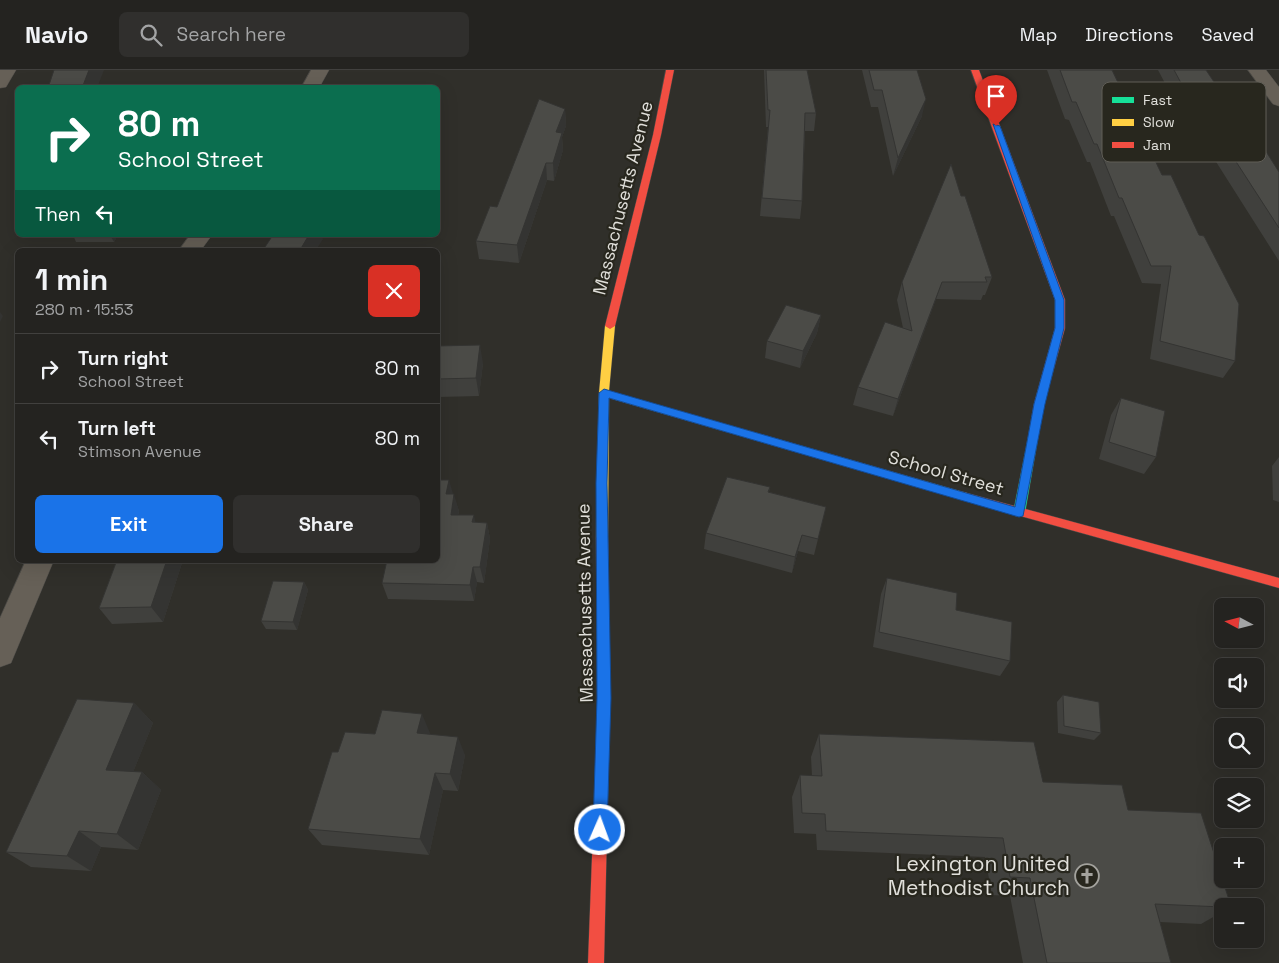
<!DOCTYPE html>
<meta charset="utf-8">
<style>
:root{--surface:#242320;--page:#302f2d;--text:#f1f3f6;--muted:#a3a4a5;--line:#41403e;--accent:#1a73e8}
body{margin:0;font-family:"Space Grotesk",sans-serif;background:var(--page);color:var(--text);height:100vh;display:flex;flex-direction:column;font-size:19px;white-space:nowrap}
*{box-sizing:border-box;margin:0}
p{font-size:16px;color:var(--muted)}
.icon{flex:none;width:28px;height:28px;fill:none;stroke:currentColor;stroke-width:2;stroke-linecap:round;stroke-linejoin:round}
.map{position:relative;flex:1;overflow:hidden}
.drawer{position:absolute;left:15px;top:178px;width:425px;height:315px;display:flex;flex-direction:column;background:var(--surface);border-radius:8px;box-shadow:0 5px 20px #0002,0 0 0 1px var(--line)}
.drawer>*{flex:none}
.banner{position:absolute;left:15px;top:15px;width:425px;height:152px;border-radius:8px;box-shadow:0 5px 20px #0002,0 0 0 1px var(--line);background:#0b6e4f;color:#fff;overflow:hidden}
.needle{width:32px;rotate:277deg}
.buttons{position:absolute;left:1214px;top:528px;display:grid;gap:10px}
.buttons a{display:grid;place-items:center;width:50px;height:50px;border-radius:8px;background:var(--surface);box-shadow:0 5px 20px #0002,0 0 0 1px var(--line);font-size:25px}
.pin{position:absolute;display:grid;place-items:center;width:42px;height:42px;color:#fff;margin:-51px -21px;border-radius:50% 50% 50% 0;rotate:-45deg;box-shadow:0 0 5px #0007}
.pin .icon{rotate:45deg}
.me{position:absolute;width:55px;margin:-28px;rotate:2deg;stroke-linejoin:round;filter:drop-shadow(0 0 4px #0008)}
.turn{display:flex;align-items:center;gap:18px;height:105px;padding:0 20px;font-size:22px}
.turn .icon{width:65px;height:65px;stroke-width:2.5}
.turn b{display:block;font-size:35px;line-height:42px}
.then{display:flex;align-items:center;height:48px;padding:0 20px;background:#0003;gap:10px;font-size:19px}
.round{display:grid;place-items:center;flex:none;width:52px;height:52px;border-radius:8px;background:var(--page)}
.headline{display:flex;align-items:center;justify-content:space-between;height:85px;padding:0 20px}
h1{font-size:30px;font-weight:800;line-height:38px}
.button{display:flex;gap:10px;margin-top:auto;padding:10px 20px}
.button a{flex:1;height:58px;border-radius:8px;background:var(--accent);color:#fff;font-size:20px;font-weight:800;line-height:58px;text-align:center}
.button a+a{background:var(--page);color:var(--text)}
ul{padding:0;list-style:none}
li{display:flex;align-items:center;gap:15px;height:70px;padding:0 20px;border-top:1px solid var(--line)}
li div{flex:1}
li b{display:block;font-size:19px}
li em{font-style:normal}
header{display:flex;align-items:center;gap:30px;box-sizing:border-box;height:70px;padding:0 25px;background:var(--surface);border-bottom:1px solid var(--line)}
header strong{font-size:24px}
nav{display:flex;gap:28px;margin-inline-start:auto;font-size:18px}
.search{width:350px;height:45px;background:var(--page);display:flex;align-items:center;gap:12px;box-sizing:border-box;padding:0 18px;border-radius:8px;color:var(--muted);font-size:19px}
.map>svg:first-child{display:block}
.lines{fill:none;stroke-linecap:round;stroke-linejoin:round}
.street-casing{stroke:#4b4a47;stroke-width:1}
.fast-casing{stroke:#4b4a47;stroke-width:1}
.slow-casing{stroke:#4b4a47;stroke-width:1}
.jam-casing{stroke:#4b4a47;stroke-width:1}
.street{fill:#666057;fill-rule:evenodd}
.fast{fill:#16e098;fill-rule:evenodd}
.slow{fill:#ffcf43;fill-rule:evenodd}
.jam{fill:#f24e42;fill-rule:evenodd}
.wall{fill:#40403d}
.shaded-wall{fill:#343432}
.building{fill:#4b4b47;stroke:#343432}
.route{fill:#1a73e8;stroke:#114b97}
.labels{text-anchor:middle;stroke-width:4.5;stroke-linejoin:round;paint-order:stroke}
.street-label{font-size:18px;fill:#e1e0db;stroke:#28271e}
.near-poi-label{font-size:21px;fill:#e1e0db;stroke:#28271e;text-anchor:end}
.key{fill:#28271e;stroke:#605e57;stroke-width:1}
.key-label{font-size:14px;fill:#e1e0db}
</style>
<header>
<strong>Navio</strong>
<div class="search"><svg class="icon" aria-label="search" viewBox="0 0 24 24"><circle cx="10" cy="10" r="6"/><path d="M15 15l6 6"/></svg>Search here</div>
<nav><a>Map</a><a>Directions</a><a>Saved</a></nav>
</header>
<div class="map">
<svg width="1279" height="893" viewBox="0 0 1279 893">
<rect width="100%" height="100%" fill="#302f2a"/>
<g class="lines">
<g class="street-casing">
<path id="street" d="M0 0H16L6 17 0 18Z
M311 0H329L319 18H301Z
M1248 0H1266L1279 17V36L1273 34Z
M190 165H212L201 180H179Z
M26 490H54L11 593 0 597V548Z"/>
</g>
<g class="fast-casing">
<path id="fast" d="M1033 364 1038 368 1025 443 1023 446H1015L1013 443 1028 368Z"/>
</g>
<g class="slow-casing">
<path id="slow" d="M610 253 615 256 609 321 963 422 967 423 969 426 967 429 963 430 609 328 608 468 606 471H598L596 468 599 323 605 256Z"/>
</g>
<g class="jam-casing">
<path id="jam" d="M666 0H674L661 65 615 256 610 259 605 256 653 65Z
M971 0H979L1065 230V258L1044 334 1038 368 1033 372 1028 368 1034 334 1055 258V230Z
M963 422 1279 508V518L959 429 957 426 959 423Z
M602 463 606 465 608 468 610 628 604 893H588L598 628 596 468 598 465Z"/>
</g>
<use href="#street" class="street"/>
<use href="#fast" class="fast"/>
<use href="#slow" class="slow"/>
<use href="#jam" class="jam"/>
</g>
<path class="wall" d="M764 0H807L816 43 814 61H805L802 131 800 149 760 146 768 57H766Z
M862 0H917L922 46 893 106 878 37H871Z
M1047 0H1112L1235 291 1223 308 1150 289 1161 214 1142 213 1114 146H1111L1090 92H1087L1069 50 1065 49Z
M1158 0H1206L1243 55 1279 102V191L1213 87H1204Z
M565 39 566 56 562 67 563 80 554 111 547 110 519 193 479 189 476 171 497 137Z
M961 126 992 207 985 225H983L981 230 936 229 893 346 853 335 858 317 903 258 897 230 902 212Z
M73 165H118L114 172H76Z
M821 245 817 263 800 298 765 288 767 271Z
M438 276 483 293 479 326 438 327Z
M1121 328 1156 387 1144 404 1099 389 1111 345Z
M1279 387V432L1273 430 1272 396Z
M770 417 769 422 826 437 814 485 798 481 792 503 704 479 706 463Z
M453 424 459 441 458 445 475 452 487 453 490 469 484 513 477 512 474 531 388 529 382 513Z
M117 490H183L163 552 112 554 99 538Z
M887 508 956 540 1010 591 1000 606 873 577 881 524Z
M304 512 308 520 297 560 266 559 261 551Z
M1063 625 1101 663 1094 670 1058 663 1057 632Z
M134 633 153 653 133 702H142L161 720 138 780 101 777 91 801 31 797 6 782Z
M430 663V664L465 685 458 721 443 720 429 785 322 775 308 759 375 664Z
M819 664 1043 712 1128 740 1222 836V842L1201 854 1160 852 1171 893H1023L1010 826 992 825 985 787 817 780 816 764 794 763 792 727 800 705 812 706 811 687Z"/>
<path class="shaded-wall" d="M89 0H104L97 18H82Z
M926 29 922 46 893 106 898 88Z
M565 39 566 56 562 67 563 80 554 111 553 93 556 62Z
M546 93 547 110 519 193 517 175Z
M110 165H118L114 172Z
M309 165H321L323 169 316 180H300Z
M942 212 936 229 893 346 898 329Z
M0 242 3 246 0 252Z
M821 245 817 263 800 298 803 281Z
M480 275 483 293 479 326 476 308Z
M449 410 454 427 446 424Z
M454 424 459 441 455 461 451 445Z
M474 445 477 461 472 452Z
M487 453 490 469 484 513 480 497Z
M802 465 798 481 792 503 795 487Z
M167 490H183L163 552 151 537Z
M473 497 477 512 474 531 470 515Z
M304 512 308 520 297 560 293 552Z
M134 633 153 653 127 717 106 700Z
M422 644 430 663 425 682 417 663Z
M458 667 465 685 458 721 450 704Z
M142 702 161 720 138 780 117 764Z
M435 703 443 720 429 785 420 769Z
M79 761 101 777 91 801 67 786Z"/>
<path class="building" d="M54 0H89L82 18H48Z
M766 0H807L816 43H805L802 131 762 128 770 40H768Z
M869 0H917L926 29 898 88 882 20H874Z
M1060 0H1112L1162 105H1171L1199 165 1204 166 1239 234 1235 291 1160 271 1171 196H1151L1122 128H1119L1097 74H1094L1076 32H1072Z
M1174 0H1206L1243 55 1250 56 1279 102V158L1222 70H1212Z
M539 29 565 39 556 62 562 63 553 93H546L517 175 476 171 490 136 497 137Z
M951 94 961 126H965L992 207H985L987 212H942L898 329 858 317 885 252 912 261 902 212Z
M273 165H309L300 180H263Z
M786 235 821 245 803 281 767 271Z
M480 275 476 308 438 309V276Z
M1121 328 1165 341 1156 387 1109 372Z
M727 407 770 417 768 422 826 437 818 469 802 465 795 487 706 463Z
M438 410H449L446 424H454L451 445H474L472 452 487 453 480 497H473L470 515 382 513 387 490H438Z
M117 490H167L151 537 99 538Z
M887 508 957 523 956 540 1012 552 1010 591 879 562Z
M273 511 304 512 293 552 261 551Z
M1063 625 1099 632 1101 663 1064 656Z
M77 629 134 633 106 700 142 702 117 764 79 761 67 786 6 782Z
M382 640 422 644 417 663 458 667 450 704 435 703 420 769 308 759 332 682H338L345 662 375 664Z
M819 664 1034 672 1043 712 1122 715 1128 740 1201 743 1231 836 1222 837 1155 834 1171 893H1047L1030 808 1010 807 1003 768 826 761 825 744 802 743 800 705 822 706Z"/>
<path class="route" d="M993 54 1000 56 1064 230V258L1045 334 1023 446 1019 447 609 328 607 413 611 628 607 760 605 766 600 768 595 766 593 760 597 628 596 413 599 323 604 319 1015 437 1034 334 1055 258V230Z"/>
<defs>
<g id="church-ring" transform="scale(1.25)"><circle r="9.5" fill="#28271e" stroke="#a3a29d" stroke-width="1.5"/><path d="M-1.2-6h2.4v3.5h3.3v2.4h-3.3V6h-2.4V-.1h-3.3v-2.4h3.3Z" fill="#a3a29d"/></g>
</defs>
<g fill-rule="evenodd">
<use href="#church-ring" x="1087" y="806"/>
</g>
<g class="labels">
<g class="street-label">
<text transform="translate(623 128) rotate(-76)" y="6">Massachusetts Avenue</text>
<text transform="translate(946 403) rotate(16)" y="6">School Street</text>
<text transform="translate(585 533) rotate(-91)" y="6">Massachusetts Avenue</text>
</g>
<g class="near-poi-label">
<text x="1070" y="801">Lexington United<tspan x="1070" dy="24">Methodist Church</tspan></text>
</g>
</g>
<rect x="1102" y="12" width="164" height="80" rx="8" class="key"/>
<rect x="1112" y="27" width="22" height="6" fill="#16e098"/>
<rect x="1112" y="49" width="22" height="7" fill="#ffcf43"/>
<rect x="1112" y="72" width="22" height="6" fill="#f24e42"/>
<g class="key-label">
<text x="1143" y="35">Fast</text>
<text x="1143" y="57">Slow</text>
<text x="1143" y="80">Jam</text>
</g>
</svg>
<div class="buttons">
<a><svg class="needle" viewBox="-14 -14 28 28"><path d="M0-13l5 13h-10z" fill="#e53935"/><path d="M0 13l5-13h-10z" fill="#a3a4a5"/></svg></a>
<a><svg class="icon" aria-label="sound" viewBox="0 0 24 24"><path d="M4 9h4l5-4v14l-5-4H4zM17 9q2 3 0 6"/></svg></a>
<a><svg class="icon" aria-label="search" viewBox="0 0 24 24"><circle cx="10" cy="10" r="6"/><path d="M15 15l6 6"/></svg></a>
<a><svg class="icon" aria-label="layers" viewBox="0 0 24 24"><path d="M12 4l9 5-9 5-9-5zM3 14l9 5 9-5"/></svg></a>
<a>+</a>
<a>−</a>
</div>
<div class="pin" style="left:996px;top:56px;background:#d93025"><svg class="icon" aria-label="arrive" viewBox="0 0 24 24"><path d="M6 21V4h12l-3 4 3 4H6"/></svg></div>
<svg class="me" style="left:600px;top:760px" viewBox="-20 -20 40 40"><circle r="17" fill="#1a73e8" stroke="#fff" stroke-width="3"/><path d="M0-11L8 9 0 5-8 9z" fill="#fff"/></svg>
<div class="banner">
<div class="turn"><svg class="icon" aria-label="right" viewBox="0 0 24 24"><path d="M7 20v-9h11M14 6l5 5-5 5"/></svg><div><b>80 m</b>School Street</div></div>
<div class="then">Then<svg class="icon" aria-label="left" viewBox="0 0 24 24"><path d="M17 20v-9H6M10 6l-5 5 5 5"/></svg></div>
</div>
<section class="drawer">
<div class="headline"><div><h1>1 min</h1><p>280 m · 15:53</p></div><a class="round" style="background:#d93025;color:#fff"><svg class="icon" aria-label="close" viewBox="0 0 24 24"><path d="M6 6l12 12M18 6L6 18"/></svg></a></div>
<ul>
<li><svg class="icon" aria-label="right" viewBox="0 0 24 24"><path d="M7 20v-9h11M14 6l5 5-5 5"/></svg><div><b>Turn right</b><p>School Street</p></div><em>80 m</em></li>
<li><svg class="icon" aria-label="left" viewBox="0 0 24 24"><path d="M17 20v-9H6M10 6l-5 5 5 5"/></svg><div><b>Turn left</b><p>Stimson Avenue</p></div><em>80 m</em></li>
</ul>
<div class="button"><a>Exit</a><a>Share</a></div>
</section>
</div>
